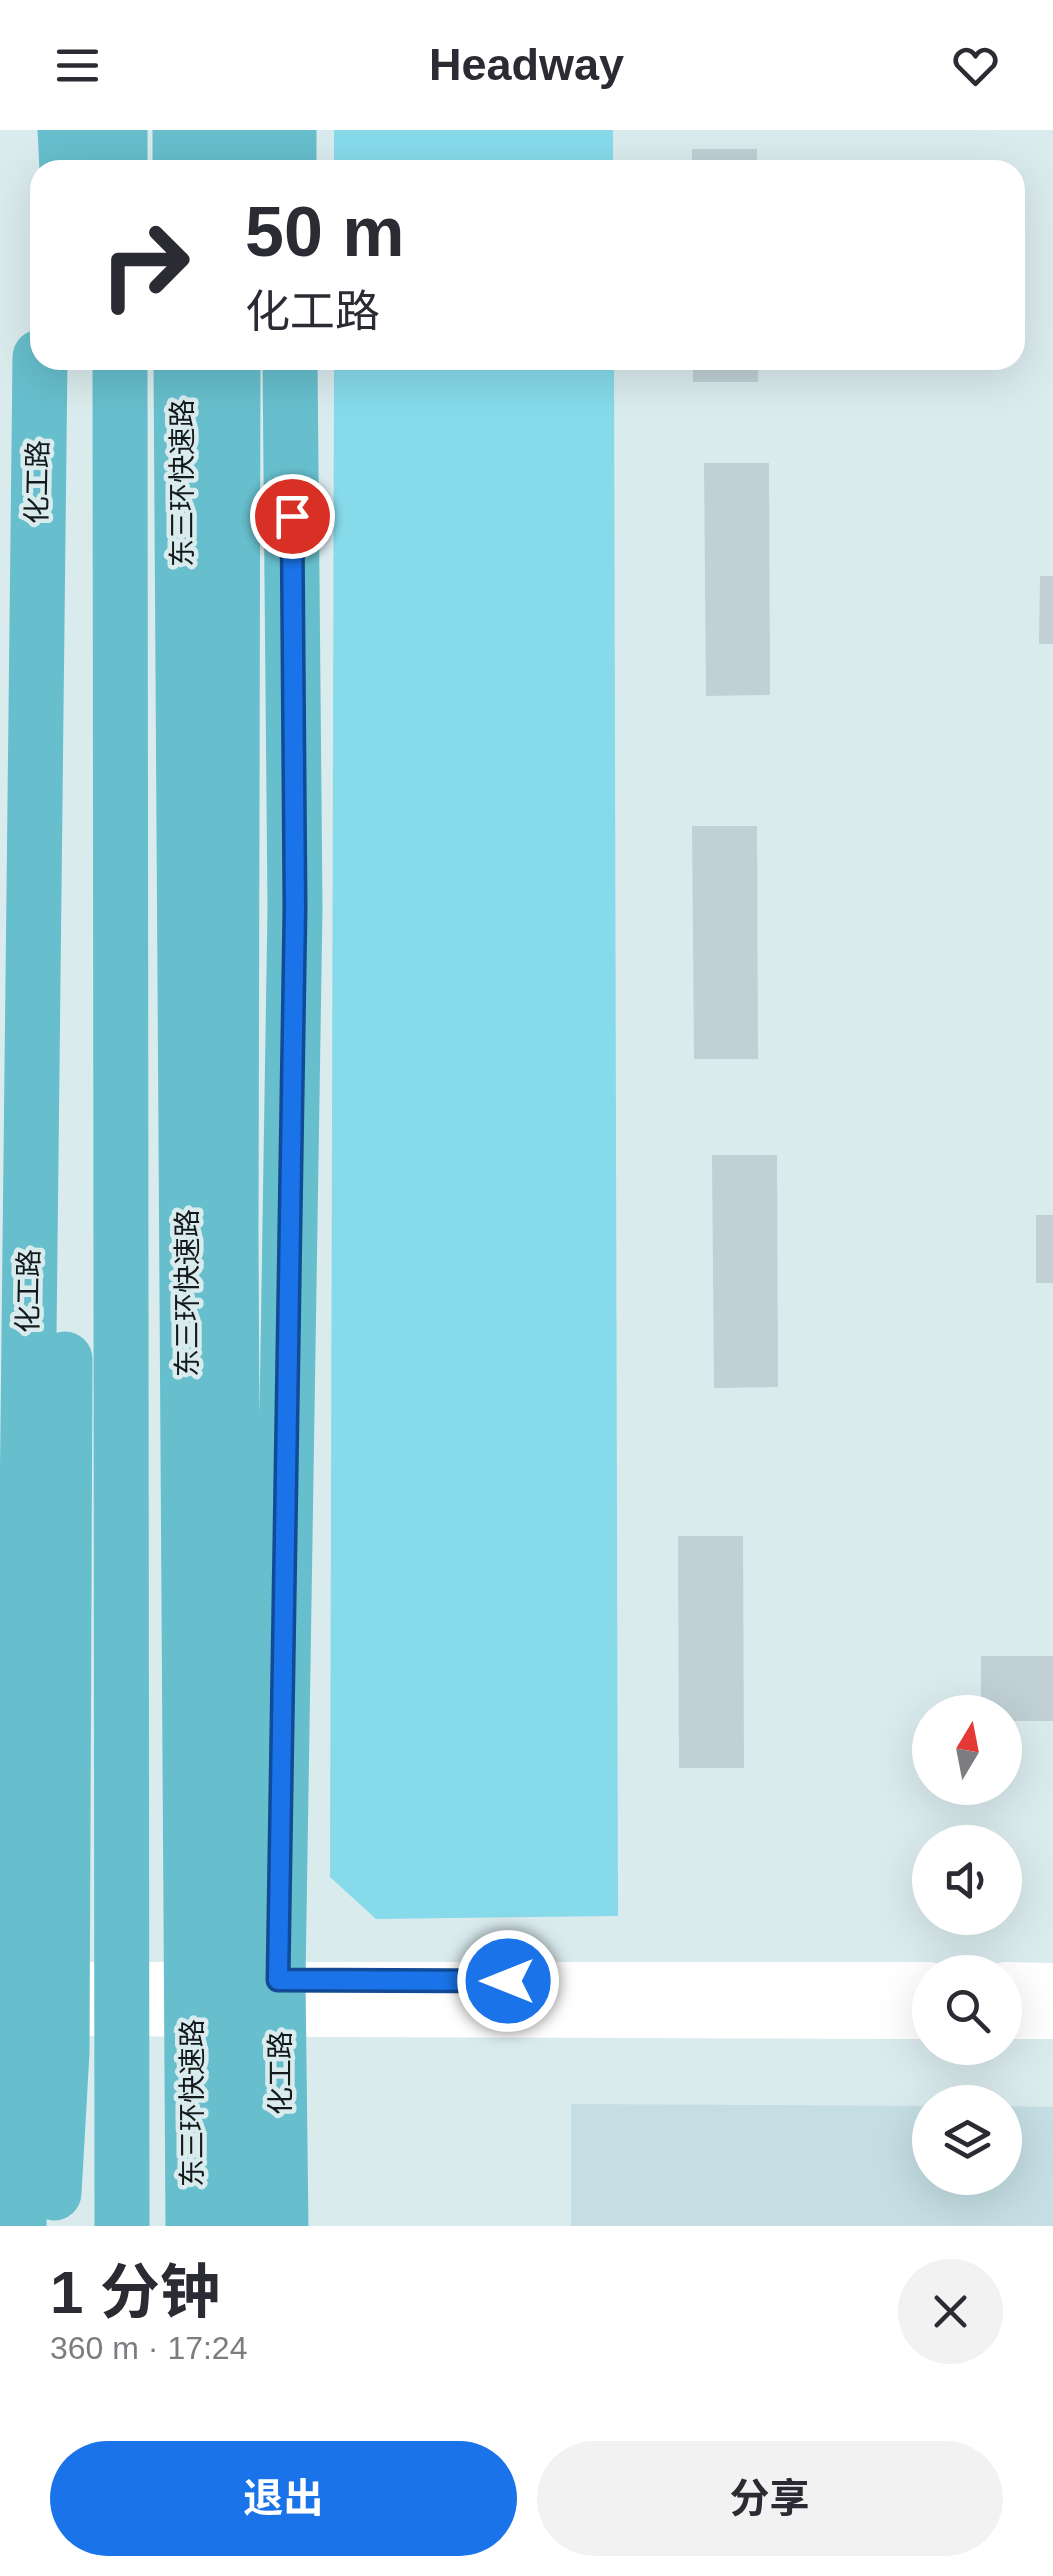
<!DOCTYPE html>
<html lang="zh">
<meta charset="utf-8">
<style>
:root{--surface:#fff;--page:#f2f2f3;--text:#2b2b33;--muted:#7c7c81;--accent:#1a73e8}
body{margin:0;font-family:Helvetica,"Noto Sans SC",sans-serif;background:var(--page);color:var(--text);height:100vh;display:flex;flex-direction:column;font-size:38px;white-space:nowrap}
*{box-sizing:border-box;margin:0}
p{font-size:32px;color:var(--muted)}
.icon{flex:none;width:55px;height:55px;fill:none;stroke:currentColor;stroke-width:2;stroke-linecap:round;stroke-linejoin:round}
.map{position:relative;height:2096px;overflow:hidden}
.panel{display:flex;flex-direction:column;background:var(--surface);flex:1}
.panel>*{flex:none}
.hud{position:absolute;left:30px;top:30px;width:995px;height:210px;border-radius:30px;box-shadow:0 10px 40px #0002;background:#fff;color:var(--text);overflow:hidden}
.needle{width:65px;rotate:10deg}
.buttons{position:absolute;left:912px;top:1565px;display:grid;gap:20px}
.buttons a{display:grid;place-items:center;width:110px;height:110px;border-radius:50%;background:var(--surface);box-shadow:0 10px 40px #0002;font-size:50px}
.pin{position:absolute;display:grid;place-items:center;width:85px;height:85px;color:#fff;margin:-42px;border:5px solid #fff;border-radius:50%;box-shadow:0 2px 10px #0007}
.me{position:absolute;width:110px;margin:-55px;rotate:270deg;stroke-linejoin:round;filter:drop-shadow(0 0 8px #0008)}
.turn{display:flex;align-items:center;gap:35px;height:210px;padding:0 50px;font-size:45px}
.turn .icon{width:130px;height:130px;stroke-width:2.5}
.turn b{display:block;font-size:70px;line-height:85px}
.round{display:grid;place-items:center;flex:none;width:105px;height:105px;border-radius:52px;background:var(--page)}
.head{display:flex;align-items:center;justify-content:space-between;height:170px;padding:0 50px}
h1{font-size:60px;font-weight:700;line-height:75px}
.button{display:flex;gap:20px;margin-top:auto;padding:20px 50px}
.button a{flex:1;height:115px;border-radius:60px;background:var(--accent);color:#fff;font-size:40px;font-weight:700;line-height:115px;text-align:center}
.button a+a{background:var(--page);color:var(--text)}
header{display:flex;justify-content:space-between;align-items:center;height:130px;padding:0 50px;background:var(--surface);font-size:45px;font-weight:700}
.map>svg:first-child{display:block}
.built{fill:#c4dee3}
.green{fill:#86daea}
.building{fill:#c0d0d4}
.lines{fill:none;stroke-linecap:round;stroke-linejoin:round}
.tertiary{stroke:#fff;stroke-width:40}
.trunk{stroke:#67becc;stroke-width:55}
.route-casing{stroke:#114b97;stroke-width:25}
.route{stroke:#1a73e8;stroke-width:18}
.labels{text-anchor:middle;stroke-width:9;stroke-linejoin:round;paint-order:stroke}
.street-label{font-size:28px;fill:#141a1b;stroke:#daebee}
</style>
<header><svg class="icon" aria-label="menu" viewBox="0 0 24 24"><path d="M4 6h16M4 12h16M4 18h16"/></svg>Headway<svg class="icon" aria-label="heart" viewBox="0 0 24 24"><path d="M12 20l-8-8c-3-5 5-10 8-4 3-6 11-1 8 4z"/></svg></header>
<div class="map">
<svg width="1053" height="2096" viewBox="0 0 1053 2096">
<rect width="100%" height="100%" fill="#daebee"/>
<path class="built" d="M571 1974 930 1976V2048H1005V1976L1053 1977V2096H571Z"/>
<path class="green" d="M334 0H613V40H334Z
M334 230H614L618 1786 376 1789 330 1747Z"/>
<path class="building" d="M692 19H757V40H692Z
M693 230H758V252H693Z
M704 333H769L770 565 706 566Z
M1040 446H1053V514H1039Z
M692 696H757L758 929H694Z
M712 1025H777L778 1257 714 1258Z
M1036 1085H1053V1153H1036Z
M678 1406H743L744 1638H679Z
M981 1526H1053V1591H1005V1582H981Z"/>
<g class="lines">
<path class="tertiary" d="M34 1852H930
M1005 1852 1053 1853
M34 1886 930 1889
M1005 1889H1053"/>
<path class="trunk" d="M65 0 67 40
M120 0V40
M180 0V40
M289 0V40
M234 40 235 0
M120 230 122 2096
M181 230 193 2096
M233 230 231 1103 236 2096
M54 2063 62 1922 65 1229
M19 2096 40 227
M281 2096 278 1850 295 778 290 230"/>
</g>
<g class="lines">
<g class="route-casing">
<path id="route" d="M292 386 295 778 278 1850 508 1851"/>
</g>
<use href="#route" class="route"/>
</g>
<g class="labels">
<g class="street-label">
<text transform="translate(37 352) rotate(-89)" y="10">化工路</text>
<text transform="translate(182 353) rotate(-90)" y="10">东三环快速路</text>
<text transform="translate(28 1161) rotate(-89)" y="10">化工路</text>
<text transform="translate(187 1163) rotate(-90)" y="10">东三环快速路</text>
<text transform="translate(280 1943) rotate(-90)" y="10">化工路</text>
<text transform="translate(192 1973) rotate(-90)" y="10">东三环快速路</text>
</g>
</g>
</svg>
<div class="buttons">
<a><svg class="needle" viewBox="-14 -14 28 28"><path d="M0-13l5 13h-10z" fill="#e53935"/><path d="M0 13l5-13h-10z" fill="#7c7c81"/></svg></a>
<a><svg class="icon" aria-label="sound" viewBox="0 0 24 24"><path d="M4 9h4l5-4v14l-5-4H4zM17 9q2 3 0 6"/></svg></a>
<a><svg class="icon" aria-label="search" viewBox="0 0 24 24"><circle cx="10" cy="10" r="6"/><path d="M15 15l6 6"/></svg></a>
<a><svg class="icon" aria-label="layers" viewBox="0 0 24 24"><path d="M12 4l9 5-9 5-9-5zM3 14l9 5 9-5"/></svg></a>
</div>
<div class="pin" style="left:292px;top:386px;background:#d93025"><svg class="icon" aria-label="arrive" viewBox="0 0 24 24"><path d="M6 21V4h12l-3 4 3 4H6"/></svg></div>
<svg class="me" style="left:508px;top:1851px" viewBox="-20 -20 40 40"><circle r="17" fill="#1a73e8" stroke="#fff" stroke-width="3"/><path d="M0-11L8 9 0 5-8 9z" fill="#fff"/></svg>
<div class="hud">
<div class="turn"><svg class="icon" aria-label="right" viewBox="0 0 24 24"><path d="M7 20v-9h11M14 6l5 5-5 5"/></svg><div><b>50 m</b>化工路</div></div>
</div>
</div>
<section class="panel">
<div class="head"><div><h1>1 分钟</h1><p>360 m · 17:24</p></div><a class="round"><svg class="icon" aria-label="close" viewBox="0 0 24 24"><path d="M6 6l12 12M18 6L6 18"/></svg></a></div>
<div class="button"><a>退出</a><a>分享</a></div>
</section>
